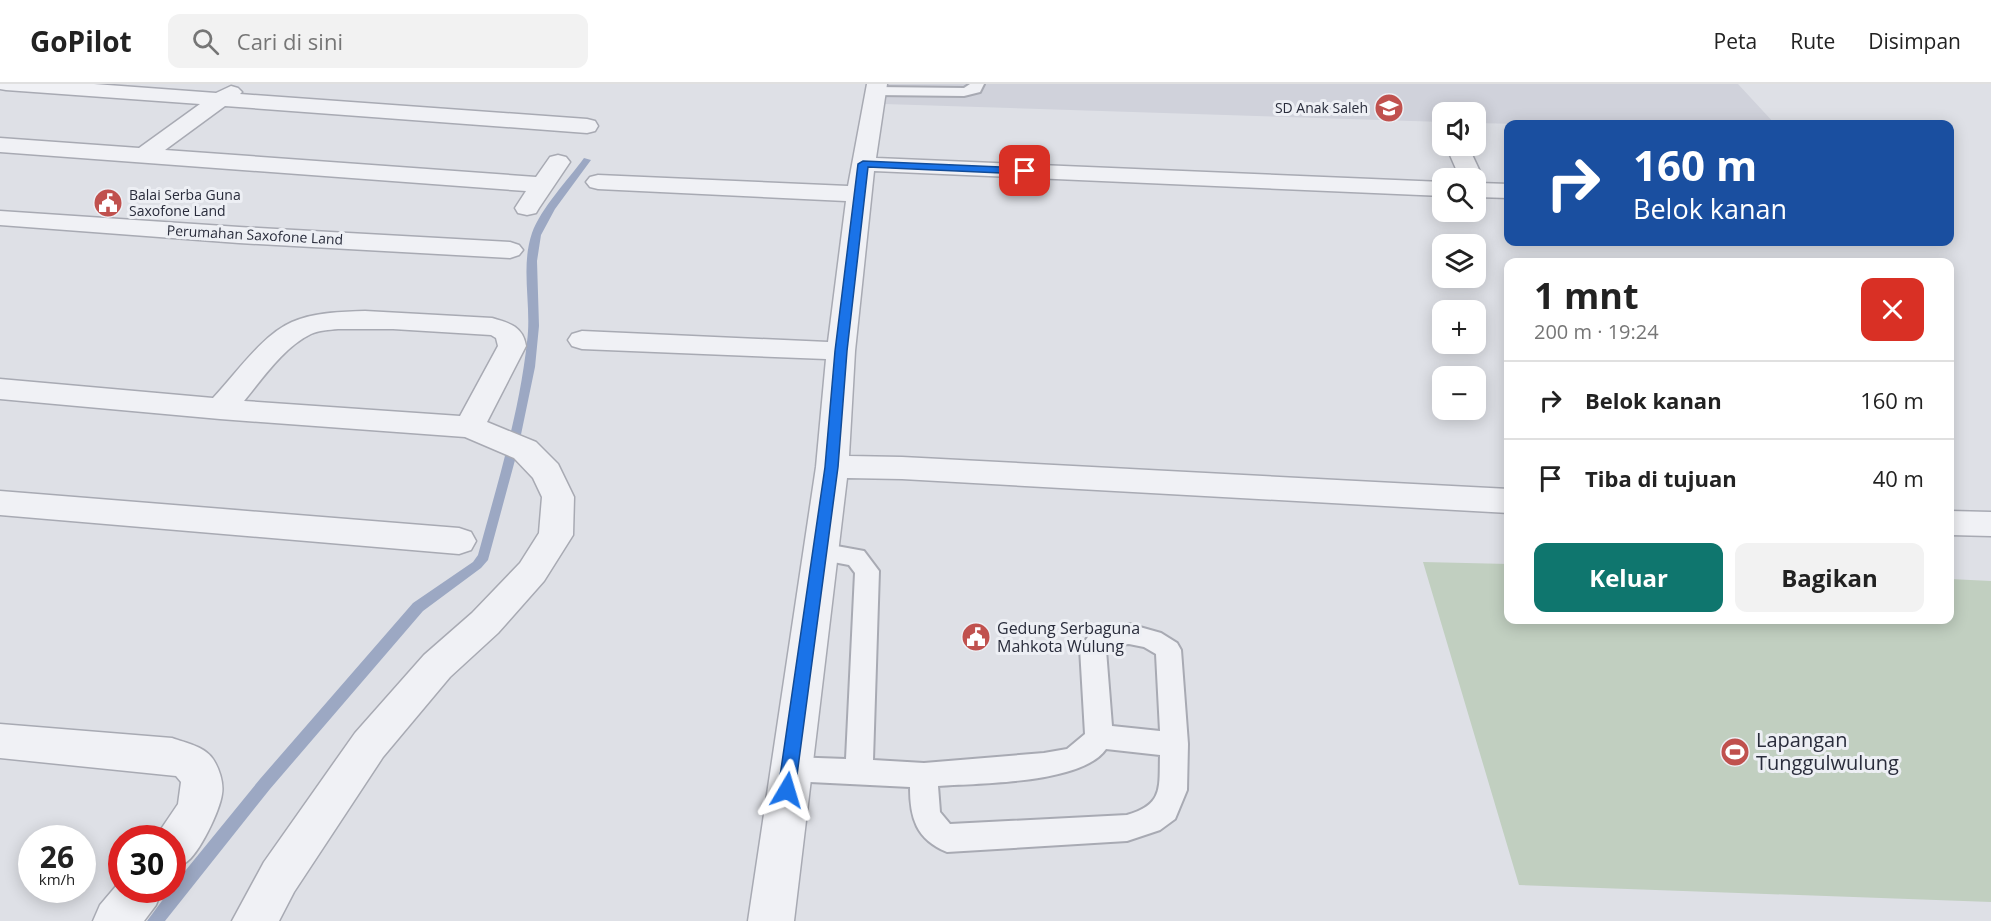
<!DOCTYPE html>
<html lang="id">
<meta charset="utf-8">
<style>
:root{--surface:#fff;--page:#f2f2f2;--text:#222;--muted:#767676;--line:#e0e0e0;--accent:#0f766e}
body{margin:0;font-family:"Open Sans",sans-serif;background:var(--page);color:var(--text);height:100vh;display:flex;flex-direction:column;font-size:22px;white-space:nowrap}
*{box-sizing:border-box;margin:0}
p{font-size:20px;color:var(--muted)}
.icon{flex:none;width:33px;height:33px;fill:none;stroke:currentColor;stroke-width:2;stroke-linecap:round;stroke-linejoin:round}
.map{position:relative;flex:1;overflow:hidden}
.side{position:absolute;left:1504px;top:174px;width:450px;height:366px;display:flex;flex-direction:column;background:var(--surface);border-radius:12px;box-shadow:0 3px 15px #0003}
.side>*{flex:none}
.banner{position:absolute;left:1504px;top:36px;width:450px;height:126px;border-radius:12px;box-shadow:0 3px 15px #0003;background:#1a4fa0;color:#fff;overflow:hidden}
.controls{position:absolute;left:1432px;top:18px;display:grid;gap:12px}
.controls a{display:grid;place-items:center;width:54px;height:54px;border-radius:12px;background:var(--surface);box-shadow:0 3px 15px #0003;font-size:30px}
.speed{position:absolute;left:18px;top:741px;display:flex;gap:12px;font-size:30px;font-weight:700;text-align:center}
.speed>*{display:grid;place-content:center;width:78px;height:78px;border-radius:50%;background:var(--surface);box-shadow:0 3px 15px #0003;line-height:1}
.speed small{font-size:15px;font-weight:400}
.speed .limit{border:9px solid #d22;background:#fff;color:#111}
.pin{position:absolute;display:grid;place-items:center;width:51px;height:51px;color:#fff;margin:-26px;border-radius:12px;box-shadow:0 3px 9px #0006}
.me{position:absolute;width:66px;margin:-33px;rotate:7deg;stroke-linejoin:round;filter:drop-shadow(0 0 4px #0008)}
.turn{display:flex;align-items:center;gap:21px;height:126px;padding:0 30px;font-size:27px}
.turn .icon{width:78px;height:78px;stroke-width:2.5}
.turn b{display:block;font-size:42px;line-height:51px}
.round{display:grid;place-items:center;flex:none;width:63px;height:63px;border-radius:12px;background:var(--page)}
.head{display:flex;align-items:center;justify-content:space-between;height:102px;padding:0 30px}
h1{font-size:36px;font-weight:700;line-height:45px}
.action{display:flex;gap:12px;margin-top:auto;padding:12px 30px}
.action a{flex:1;height:69px;border-radius:12px;background:var(--accent);color:#fff;font-size:24px;font-weight:700;line-height:69px;text-align:center}
.action a+a{background:var(--page);color:var(--text)}
ul{padding:0;list-style:none}
li{display:flex;align-items:center;gap:18px;height:78px;padding:0 30px;border-top:2px solid var(--line)}
li div{flex:1}
li b{display:block;font-size:22px}
li em{font-style:normal}
header{display:flex;align-items:center;gap:36px;box-sizing:border-box;height:84px;padding:0 30px;background:var(--surface);border-bottom:2px solid var(--line)}
header strong{font-size:28px}
nav{display:flex;gap:33px;margin-inline-start:auto;font-size:21px}
.search{width:420px;height:54px;background:var(--page);display:flex;align-items:center;gap:15px;box-sizing:border-box;padding:0 21px;border-radius:12px;color:var(--muted);font-size:22px}
.map>svg:first-child{display:block}
.built{fill:#d0d2db}
.green{fill:#c1cfc0}
.lines{fill:none;stroke-linecap:round;stroke-linejoin:round}
.stream{fill:#9ca8c3;fill-rule:evenodd}
.lane-casing{stroke:#a8aab3;stroke-width:4}
.street-casing{stroke:#a8aab3;stroke-width:3}
.lane{fill:#f0f1f5;fill-rule:evenodd}
.street{fill:#f0f1f5;fill-rule:evenodd}
.route{fill:#1a73e8;stroke:#114b97;stroke-width:1.5}
.labels{text-anchor:middle;stroke-width:6;stroke-linejoin:round;paint-order:stroke}
.far-poi-label{font-size:14px;fill:#292c3b;stroke:#edeff4;text-anchor:end}
.far-street-label{font-size:14px;fill:#292c3b;stroke:#edeff4}
.poi-label{font-size:16px;fill:#292c3b;stroke:#edeff4;text-anchor:start}
.near-poi-label{font-size:20px;fill:#292c3b;stroke:#edeff4;text-anchor:start}
</style>
<header>
<strong>GoPilot</strong>
<div class="search"><svg class="icon" aria-label="search" viewBox="0 0 24 24"><circle cx="10" cy="10" r="6"/><path d="M15 15l6 6"/></svg>Cari di sini</div>
<nav><a>Peta</a><a>Rute</a><a>Disimpan</a></nav>
</header>
<div class="map">
<svg width="1991" height="837" viewBox="0 0 1991 837">
<rect width="100%" height="100%" fill="#dee0e6"/>
<path class="built" d="M888 0H1738L1775 40H1517L1476 39V28H1443V38L884 20Z"/>
<path class="green" d="M1423 478 1509 480V536H1950V495L1991 497V818L1519 801Z"/>
<g class="lines">
<path class="stream" d="M584 74 591 76 555 125 541 151 537 177 539 242 535 283 518 365 488 476 481 484 423 527 270 705 165 837H147L170 806H172V803L260 695 413 519 473 478 478 471C497 401 519 331 527 258 532 222 520 184 532 149 541 124 568 96 584 74Z"/>
<g class="lane-casing">
<path id="lane" d="M970 0H984L980 8 964 12 876 11 869 7 876 3 964 4Z
M820 459 864 467 879 487 873 676 924 679 1044 669 1067 665 1085 650 1080 564 1090 550 1107 542 1129 540 1161 549 1177 559 1181 566 1188 660 1187 706 1175 735 1160 746 1127 757 947 768C916 755 910 734 910 703L790 697 780 694 776 685 780 676 790 673 846 675 855 489 849 481 812 474 808 468 812 462ZM1129 560 1144 563 1156 570 1160 647 1112 642 1106 566 1112 561ZM1106 665 1160 671C1159 704 1164 720 1127 731L950 740 940 728 938 702C979 699 1082 700 1106 665Z"/>
</g>
<g class="street-casing">
<path id="street" d="M0 0H94L216 9 231 2 238 4 242 8 240 10 587 35 595 37 598 42 595 47 587 49 225 22 165 66 536 93 550 73 558 71 566 73 570 78 539 124 536 129 527 131 518 129 515 124 526 107 0 68V54L139 64 200 20 6 6 0 5Z
M867 0H887L876 74 1443 98V112L874 87 855 267 849 372 902 373 1509 405V429L902 395 847 394 794 837H748L816 383 826 275 582 265 572 262 568 256 572 250 582 247 828 258 846 117 598 105 590 103 586 98 590 93 598 91 848 102Z
M1446 62H1468L1483 94 1479 99 1509 100V114L1476 113V94H1460Z
M0 127 239 143 510 158 519 161 523 166 519 171 510 174 239 159 0 141Z
M365 227 492 234C509 239 523 242 526 262L487 338 536 358 558 380 574 413 573 451 544 497 498 549 450 593 383 673 294 808 279 837H232L264 778 355 649 424 571 472 529 520 479 539 449 542 413 533 394 514 374 465 353 220 335 0 315V295L213 314C235 291 262 251 292 238 315 228 340 228 365 227ZM338 245H393L491 251 496 254 498 262 460 332 244 317C263 294 284 263 311 250 319 246 329 246 338 245Z
M0 407 459 444 471 448 476 457 471 466 459 470 0 431Z
M1950 427 1991 428V452L1950 451Z
M0 640 172 654C186 659 204 662 213 675 219 684 224 699 222 710 220 726 199 771 185 779 182 781 177 782 172 784V754H155L178 720 181 698 176 692 0 674Z
M122 795V806H162L156 821 144 837H93L100 821Z"/>
</g>
<use href="#lane" class="lane"/>
<use href="#street" class="street"/>
</g>
<path class="route" d="M863 77 1025 84 1030 87 1025 90 868 83 847 267 838 383 795 706 793 712 787 714 781 712 778 706 825 383 835 267 858 80Z"/>
<defs>
<g id="school-disc" transform="scale(1.5)"><circle r="9.5" fill="#c0514e" stroke="#edeff4"/><path d="M0-5L7-2L0 1L-7-2ZM-4 1L0 2.5L4 1V4Q0 6-4 4Z" fill="#fff"/></g>
<g id="civic-disc" transform="scale(1.5)"><circle r="9.5" fill="#c0514e" stroke="#edeff4"/><path d="M-.6-6.5H3V-4.5H.6V-3L4-1V1h2V6H-6V1h2V-1L-.6-3ZM-1.2 2.5V6h2.4V2.5Z" fill="#fff"/></g>
<g id="stadium-disc" transform="scale(1.5)"><circle r="9.5" fill="#c0514e" stroke="#edeff4"/><path d="M0-5a6.5 5 0 1 0 0 10a6.5 5 0 1 0 0-10ZM-3.5-1.8h7v3.6h-7Z" fill="#fff"/></g>
</defs>
<g fill-rule="evenodd">
<use href="#school-disc" x="1389" y="24"/>
<use href="#civic-disc" x="108" y="119"/>
<use href="#civic-disc" x="976" y="553"/>
<use href="#stadium-disc" x="1735" y="668"/>
</g>
<g class="labels">
<g class="far-poi-label">
<text x="1368" y="29">SD Anak Saleh</text>
<text x="129" y="116" text-anchor="start">Balai Serba Guna<tspan x="129" dy="16">Saxofone Land</tspan></text>
</g>
<g class="far-street-label">
<text transform="translate(255 151) rotate(3)" y="5">Perumahan Saxofone Land</text>
</g>
<g class="poi-label">
<text x="997" y="550">Gedung Serbaguna<tspan x="997" dy="18">Mahkota Wulung</tspan></text>
</g>
<g class="near-poi-label">
<text x="1756" y="663">Lapangan<tspan x="1756" dy="23">Tunggulwulung</tspan></text>
</g>
</g>
</svg>
<div class="controls">
<a><svg class="icon" aria-label="sound" viewBox="0 0 24 24"><path d="M4 9h4l5-4v14l-5-4H4zM17 9q2 3 0 6"/></svg></a>
<a><svg class="icon" aria-label="search" viewBox="0 0 24 24"><circle cx="10" cy="10" r="6"/><path d="M15 15l6 6"/></svg></a>
<a><svg class="icon" aria-label="layers" viewBox="0 0 24 24"><path d="M12 4l9 5-9 5-9-5zM3 14l9 5 9-5"/></svg></a>
<a>+</a>
<a>−</a>
</div>
<div class="speed"><div>26<small>km/h</small></div><div class="limit">30</div></div>
<div class="pin" style="left:1025px;top:87px;background:#d93025"><svg class="icon" aria-label="arrive" viewBox="0 0 24 24"><path d="M6 21V4h12l-3 4 3 4H6"/></svg></div>
<svg class="me" style="left:787px;top:706px" viewBox="-20 -20 40 40"><path d="M0-17L14 15 0 8-14 15z" fill="#1a73e8" stroke="#fff" stroke-width="4"/></svg>
<div class="banner">
<div class="turn"><svg class="icon" aria-label="right" viewBox="0 0 24 24"><path d="M7 20v-9h11M14 6l5 5-5 5"/></svg><div><b>160 m</b>Belok kanan</div></div>
</div>
<section class="side">
<div class="head"><div><h1>1 mnt</h1><p>200 m · 19:24</p></div><a class="round" style="background:#d93025;color:#fff"><svg class="icon" aria-label="close" viewBox="0 0 24 24"><path d="M6 6l12 12M18 6L6 18"/></svg></a></div>
<ul>
<li><svg class="icon" aria-label="right" viewBox="0 0 24 24"><path d="M7 20v-9h11M14 6l5 5-5 5"/></svg><div><b>Belok kanan</b></div><em>160 m</em></li>
<li><svg class="icon" aria-label="arrive" viewBox="0 0 24 24"><path d="M6 21V4h12l-3 4 3 4H6"/></svg><div><b>Tiba di tujuan</b></div><em>40 m</em></li>
</ul>
<div class="action"><a>Keluar</a><a>Bagikan</a></div>
</section>
</div>
